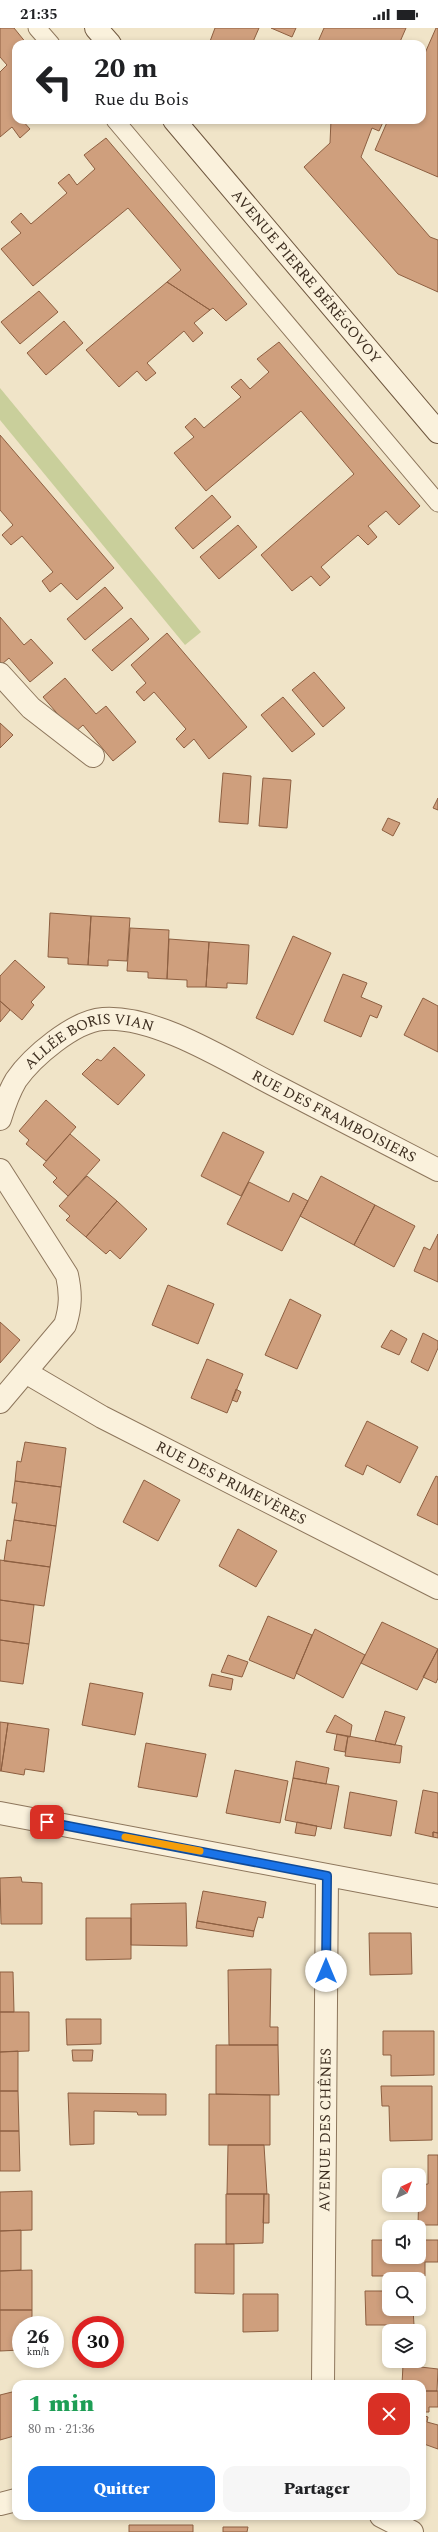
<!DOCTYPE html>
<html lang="fr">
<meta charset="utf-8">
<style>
:root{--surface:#fff;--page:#f6f6f6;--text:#202124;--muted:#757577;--accent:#1a73e8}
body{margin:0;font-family:Spectral,serif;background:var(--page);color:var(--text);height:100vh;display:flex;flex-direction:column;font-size:15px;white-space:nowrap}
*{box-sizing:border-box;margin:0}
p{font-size:13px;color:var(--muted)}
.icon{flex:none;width:22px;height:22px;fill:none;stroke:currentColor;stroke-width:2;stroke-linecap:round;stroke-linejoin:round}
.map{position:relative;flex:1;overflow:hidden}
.details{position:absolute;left:12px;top:2352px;width:414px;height:140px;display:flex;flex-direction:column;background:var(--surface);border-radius:12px;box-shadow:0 2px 6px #0003}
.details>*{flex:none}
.top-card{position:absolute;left:12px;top:12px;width:414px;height:84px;border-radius:12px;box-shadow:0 2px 6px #0003;background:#fff;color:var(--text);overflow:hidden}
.needle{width:26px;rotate:43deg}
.fabs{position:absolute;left:382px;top:2140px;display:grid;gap:8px}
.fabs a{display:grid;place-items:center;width:44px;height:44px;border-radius:8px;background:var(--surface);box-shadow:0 2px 6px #0003;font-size:20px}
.speed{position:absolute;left:12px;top:2288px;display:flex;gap:8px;font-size:20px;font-weight:700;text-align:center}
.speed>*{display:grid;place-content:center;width:52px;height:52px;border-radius:50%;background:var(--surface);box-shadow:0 2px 6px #0003;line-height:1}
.speed small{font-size:10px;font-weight:400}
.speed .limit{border:6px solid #d22;background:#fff;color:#111}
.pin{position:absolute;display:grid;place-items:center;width:34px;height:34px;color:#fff;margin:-17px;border-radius:8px;box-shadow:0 2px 6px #0006}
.me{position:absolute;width:44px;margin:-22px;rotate:0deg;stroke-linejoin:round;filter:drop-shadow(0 0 3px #0008)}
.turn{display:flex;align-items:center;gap:14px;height:84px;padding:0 16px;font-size:18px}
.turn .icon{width:52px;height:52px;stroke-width:2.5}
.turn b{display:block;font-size:28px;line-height:34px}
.round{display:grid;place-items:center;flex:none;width:42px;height:42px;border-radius:12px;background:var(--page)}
.head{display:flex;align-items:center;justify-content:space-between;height:68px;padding:0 16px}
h1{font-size:24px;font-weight:800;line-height:30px;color:#1e9e55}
.button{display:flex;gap:8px;margin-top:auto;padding:8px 16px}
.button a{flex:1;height:46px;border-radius:12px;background:var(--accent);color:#fff;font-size:16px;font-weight:800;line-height:46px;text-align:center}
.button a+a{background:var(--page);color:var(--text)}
.status{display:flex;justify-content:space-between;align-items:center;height:28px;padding:0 20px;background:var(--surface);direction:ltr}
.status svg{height:11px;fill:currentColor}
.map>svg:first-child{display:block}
.green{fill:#c9cf9b}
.building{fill:#cf9f7d;stroke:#8d5f41}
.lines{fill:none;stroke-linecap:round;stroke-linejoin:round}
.lane-casing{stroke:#8d765c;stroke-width:19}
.street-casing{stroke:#8d765c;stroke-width:24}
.secondary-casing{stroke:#6f573f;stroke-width:24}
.lane{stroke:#faf1dc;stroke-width:17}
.street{stroke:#faf1dc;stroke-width:22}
.secondary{stroke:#faf1dc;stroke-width:22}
.route-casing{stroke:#114b97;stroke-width:10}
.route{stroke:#1a73e8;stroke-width:7}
.slow{stroke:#f59e0b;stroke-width:7}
.labels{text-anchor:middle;stroke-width:4;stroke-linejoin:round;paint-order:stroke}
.street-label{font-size:15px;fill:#3d2e20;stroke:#f7eed8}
</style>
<div class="status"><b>21:35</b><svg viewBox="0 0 49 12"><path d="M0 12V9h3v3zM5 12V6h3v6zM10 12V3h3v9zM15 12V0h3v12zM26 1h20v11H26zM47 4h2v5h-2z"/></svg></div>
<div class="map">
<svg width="438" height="2504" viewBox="0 0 438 2504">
<rect width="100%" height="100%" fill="#f0e4c8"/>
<path class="green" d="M0 360 201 604 185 617 0 392Z"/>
<path class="building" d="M0 0H14L27 16H16V92H22L30 101 20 110 12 99 0 109V44L7 37 0 29Z
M215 0H259L252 16H209Z
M271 0H296L292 9Z
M324 0H406L399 16H317Z
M436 0H438V149L375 122 388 92H422V32Z
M331 92H384L379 103 372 100 361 129 430 209 438 212V264L398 246 304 139 330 115Z
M106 110 247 276 226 293 213 280 210 282 167 254 181 242 128 180 33 258 1 221 21 205 11 194 21 185 31 196 67 165 58 155 69 146 77 157 95 141 84 127Z
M167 254 210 282 194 295 203 305 193 314 184 303 147 335 156 345 146 353 137 343 119 359 86 322Z
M39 263 58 284 20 316 1 294Z
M64 293 83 315 46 347 27 325Z
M279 314 420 478 399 497 386 483 368 498 377 509 368 517 358 507 321 539 330 549 320 558 311 548 292 563 261 527 354 446 301 383 206 463 174 425 194 409 185 399 195 390 204 400 241 369 231 359 241 351 250 361 269 344 257 331Z
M0 407 114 540 77 572 61 555 50 564 42 553 53 544 22 508 11 517 2 507 13 497 0 482Z
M212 467 231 489 193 521 175 500Z
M238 497 257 519 219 551 200 529Z
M105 559 123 580 85 612 67 591Z
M0 589 24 617 31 611 53 635 30 654 9 630 2 636 0 634Z
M131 590 149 611 112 643 92 622Z
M167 605 247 699 209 731 194 711 184 720 176 711 186 701 154 664 144 673 136 664 146 655 131 637Z
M314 644 345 680 323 699 292 662Z
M65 650 96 686 106 678 136 714 113 733 83 697 74 705 43 669Z
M283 669 315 706 292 724 261 687Z
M0 695 13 707 0 720Z
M223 745 251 748 248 796 219 794Z
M263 750 291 752 287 800 259 798Z
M438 770V782L433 780Z
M388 790 400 795 393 808 382 802Z
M50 885 91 888 88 937 68 936V930L48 929Z
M91 888 130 890 127 933 108 932V938L88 937Z
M130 900 169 902 167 951 148 950V944L127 943Z
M293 908 331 925 293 1007 256 990Z
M169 911 209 914 206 959H187V952L167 951Z
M209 914 249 917 247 956 227 955V960L206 959Z
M15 932 45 959 31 974 34 977 22 992 0 973V948Z
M343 946 367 955 361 969 382 978 377 990 370 987 361 1009 324 993Z
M423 970 438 978V1024L404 1007Z
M0 973 10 982 0 994Z
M114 1019 145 1047 118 1077 82 1046 97 1031 101 1033Z
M46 1072 76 1099 46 1133 26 1116 29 1112 19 1103Z
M223 1104 264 1124 241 1168 201 1148Z
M70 1106 100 1132 68 1168 53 1154 57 1150 43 1137Z
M87 1148 117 1173 86 1209 66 1192 70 1188 59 1178Z
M321 1148 375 1177 354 1217 300 1188Z
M249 1154 289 1174 293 1165 308 1173 282 1223 227 1196Z
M117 1173 147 1201 120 1231 110 1222 106 1226 86 1209Z
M375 1177 415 1198 394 1239 354 1217Z
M438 1206V1254L414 1243 424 1219 430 1222Z
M168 1257 214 1276 198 1316 152 1297Z
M290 1271 321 1287 297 1341 265 1327Z
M0 1294 20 1312 0 1335Z
M391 1302 407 1311 399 1327 381 1319Z
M423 1305 438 1313V1320L428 1343 411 1334Z
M207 1331 243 1346 227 1385 191 1370Z
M236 1361 241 1364 237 1374 232 1372Z
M367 1393 418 1419 400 1455 367 1437 363 1447 345 1438Z
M25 1414 66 1420 61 1459 15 1453 17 1433 21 1434Z
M436 1448 438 1449V1497L417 1487Z
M144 1452 180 1472 158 1513 123 1494Z
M15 1453 61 1459 56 1498 14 1492 17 1475H12Z
M14 1492 56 1498 50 1539 4 1533 7 1512 11 1513Z
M238 1501 277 1523 256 1559 219 1538Z
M0 1532 50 1539 44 1578 0 1572Z
M0 1572 34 1577 29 1616 0 1612Z
M268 1588 312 1607 294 1651 249 1632Z
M382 1594 438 1621 417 1662 361 1635Z
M315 1601 365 1627 343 1670 296 1645Z
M0 1612 29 1616 23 1656 0 1653Z
M438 1621V1650L436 1655 423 1649Z
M228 1627 248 1634 242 1649 221 1644Z
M212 1646 233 1651 231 1662 209 1658Z
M90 1655 143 1665 135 1707 82 1697Z
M385 1683 405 1689 395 1717 375 1713Z
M335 1687 352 1697 350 1709 326 1704Z
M0 1694 8 1695 1 1743H0Z
M8 1695 49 1701 44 1744 25 1741 24 1747 1 1743Z
M337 1706 348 1708 345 1724 334 1722Z
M348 1708 402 1718 400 1735 345 1728Z
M146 1715 206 1726 197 1769 138 1759Z
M296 1733 329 1740 326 1756 293 1750Z
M235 1742 288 1753 280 1795 226 1785Z
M293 1750 339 1758 331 1801 285 1792Z
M423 1762 438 1765V1805L433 1804V1809L415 1805Z
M350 1764 397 1773 391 1808 344 1800Z
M297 1794 317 1798 315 1808 295 1805Z
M433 1804 438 1805V1810L433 1809Z
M21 1849 22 1854 42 1855V1896H1L0 1850Z
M203 1863 266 1874 263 1890 258 1889 254 1903 197 1893Z
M186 1875 187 1918 131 1917V1876Z
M86 1890H131V1931L86 1932Z
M197 1893 254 1903 253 1909 196 1900Z
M369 1905H411L412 1946 370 1947Z
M271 1941 270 1999H278V2017H229L228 1942Z
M0 1944H13L14 1984H0Z
M0 1984H29V2023L0 2024Z
M66 1991H101V2016L67 2017Z
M383 2003H434V2047L391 2048V2027H383Z
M216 2017H278L279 2067 216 2066Z
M72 2022H93L92 2033H73Z
M18 2023V2063H0V2024Z
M381 2058H432V2112L390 2113 389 2078H382Z
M0 2063H18L19 2103H0Z
M68 2065 166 2066V2087H138L137 2084 94 2083V2116L70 2117Z
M209 2066 270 2067V2117H209Z
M0 2103H19L20 2143H0Z
M228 2117H264L267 2166H227Z
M428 2127H438V2197H418L419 2157 428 2156Z
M32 2163V2202L0 2203V2164Z
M226 2166H264L263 2215 226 2216Z
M264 2166H269V2195H263Z
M21 2202V2242L0 2243V2203Z
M372 2212H389V2229H419V2212H438V2234H425V2248H372Z
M195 2216H234V2266L195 2265Z
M32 2242V2282H0V2243Z
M365 2263H389V2281H413L414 2297H366Z
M243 2266H278V2303L243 2304Z
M0 2282H32V2297H21V2322L0 2323Z
M403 2337 438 2341 437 2363H422V2356H402Z
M16 2363V2413L14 2408 0 2412V2367Z
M422 2363H438V2379H429V2384H422Z
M422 2387 428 2389 427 2394 438 2397V2421L424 2416 422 2422Z
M129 2497H193V2504H129Z
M223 2499H248L247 2504H223Z"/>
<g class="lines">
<g class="lane-casing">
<path id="lane" d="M37 0 51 16
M115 92 438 475"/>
</g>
<g class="street-casing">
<g id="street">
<path d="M0 646 31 680 93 728"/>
<path id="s1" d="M0 1091C4 1078 9 1064 16 1052 32 1029 74 993 103 991 156 987 229 1034 276 1058 330 1086 384 1114 438 1142"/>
<path d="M0 1142 67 1247C71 1265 71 1279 65 1297L0 1374"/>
<path id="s2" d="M27 1345 102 1389 438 1560"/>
<path d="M0 1785 438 1868"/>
<path id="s3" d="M323 2356 327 1848"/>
<path d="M0 2476 16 2472"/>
<path d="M381 2488 412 2504"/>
</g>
</g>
<g class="secondary-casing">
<g id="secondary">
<path d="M96 0 110 16"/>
<path id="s4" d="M174 92 438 404"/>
</g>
</g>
<use href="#lane" class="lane"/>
<use href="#street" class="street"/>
<use href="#secondary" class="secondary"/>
</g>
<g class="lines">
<g class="route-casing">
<path id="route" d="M47 1794 327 1848 326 1943"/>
</g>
<use href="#route" class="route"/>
<path class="slow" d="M125 1809 200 1823"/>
</g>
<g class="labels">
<g class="street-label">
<text dy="5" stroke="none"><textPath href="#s4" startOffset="205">AVENUE PIERRE BÉRÉGOVOY</textPath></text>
<text dy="5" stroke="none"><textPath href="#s1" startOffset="131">ALLÉE BORIS VIAN</textPath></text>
<text dy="5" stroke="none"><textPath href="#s1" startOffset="404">RUE DES FRAMBOISIERS</textPath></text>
<text dy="5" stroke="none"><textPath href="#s2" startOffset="232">RUE DES PRIMEVÈRES</textPath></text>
<text dy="5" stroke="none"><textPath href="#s3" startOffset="254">AVENUE DES CHÊNES</textPath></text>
</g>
</g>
</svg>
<div class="fabs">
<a><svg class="needle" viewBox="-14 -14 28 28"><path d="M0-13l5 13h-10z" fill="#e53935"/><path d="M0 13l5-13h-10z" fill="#757577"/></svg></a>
<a><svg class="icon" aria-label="sound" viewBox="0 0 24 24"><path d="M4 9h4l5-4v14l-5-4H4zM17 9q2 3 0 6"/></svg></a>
<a><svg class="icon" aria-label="search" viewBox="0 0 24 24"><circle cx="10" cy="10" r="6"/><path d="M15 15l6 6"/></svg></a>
<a><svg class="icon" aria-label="layers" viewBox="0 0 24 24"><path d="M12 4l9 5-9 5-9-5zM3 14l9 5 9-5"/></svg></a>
</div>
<div class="speed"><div>26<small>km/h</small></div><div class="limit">30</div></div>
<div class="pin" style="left:47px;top:1794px;background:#d93025"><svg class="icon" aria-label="arrive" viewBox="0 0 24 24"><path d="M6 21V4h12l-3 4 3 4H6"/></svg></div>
<svg class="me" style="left:326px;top:1943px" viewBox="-20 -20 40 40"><circle r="19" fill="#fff"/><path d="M0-13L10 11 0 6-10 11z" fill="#1a73e8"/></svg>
<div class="top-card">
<div class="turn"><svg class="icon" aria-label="left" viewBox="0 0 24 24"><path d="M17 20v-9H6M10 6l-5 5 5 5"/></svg><div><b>20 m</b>Rue du Bois</div></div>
</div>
<section class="details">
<div class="head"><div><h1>1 min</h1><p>80 m · 21:36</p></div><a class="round" style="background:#d93025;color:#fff"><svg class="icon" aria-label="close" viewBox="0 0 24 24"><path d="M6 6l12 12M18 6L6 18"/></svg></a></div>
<div class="button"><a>Quitter</a><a>Partager</a></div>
</section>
</div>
